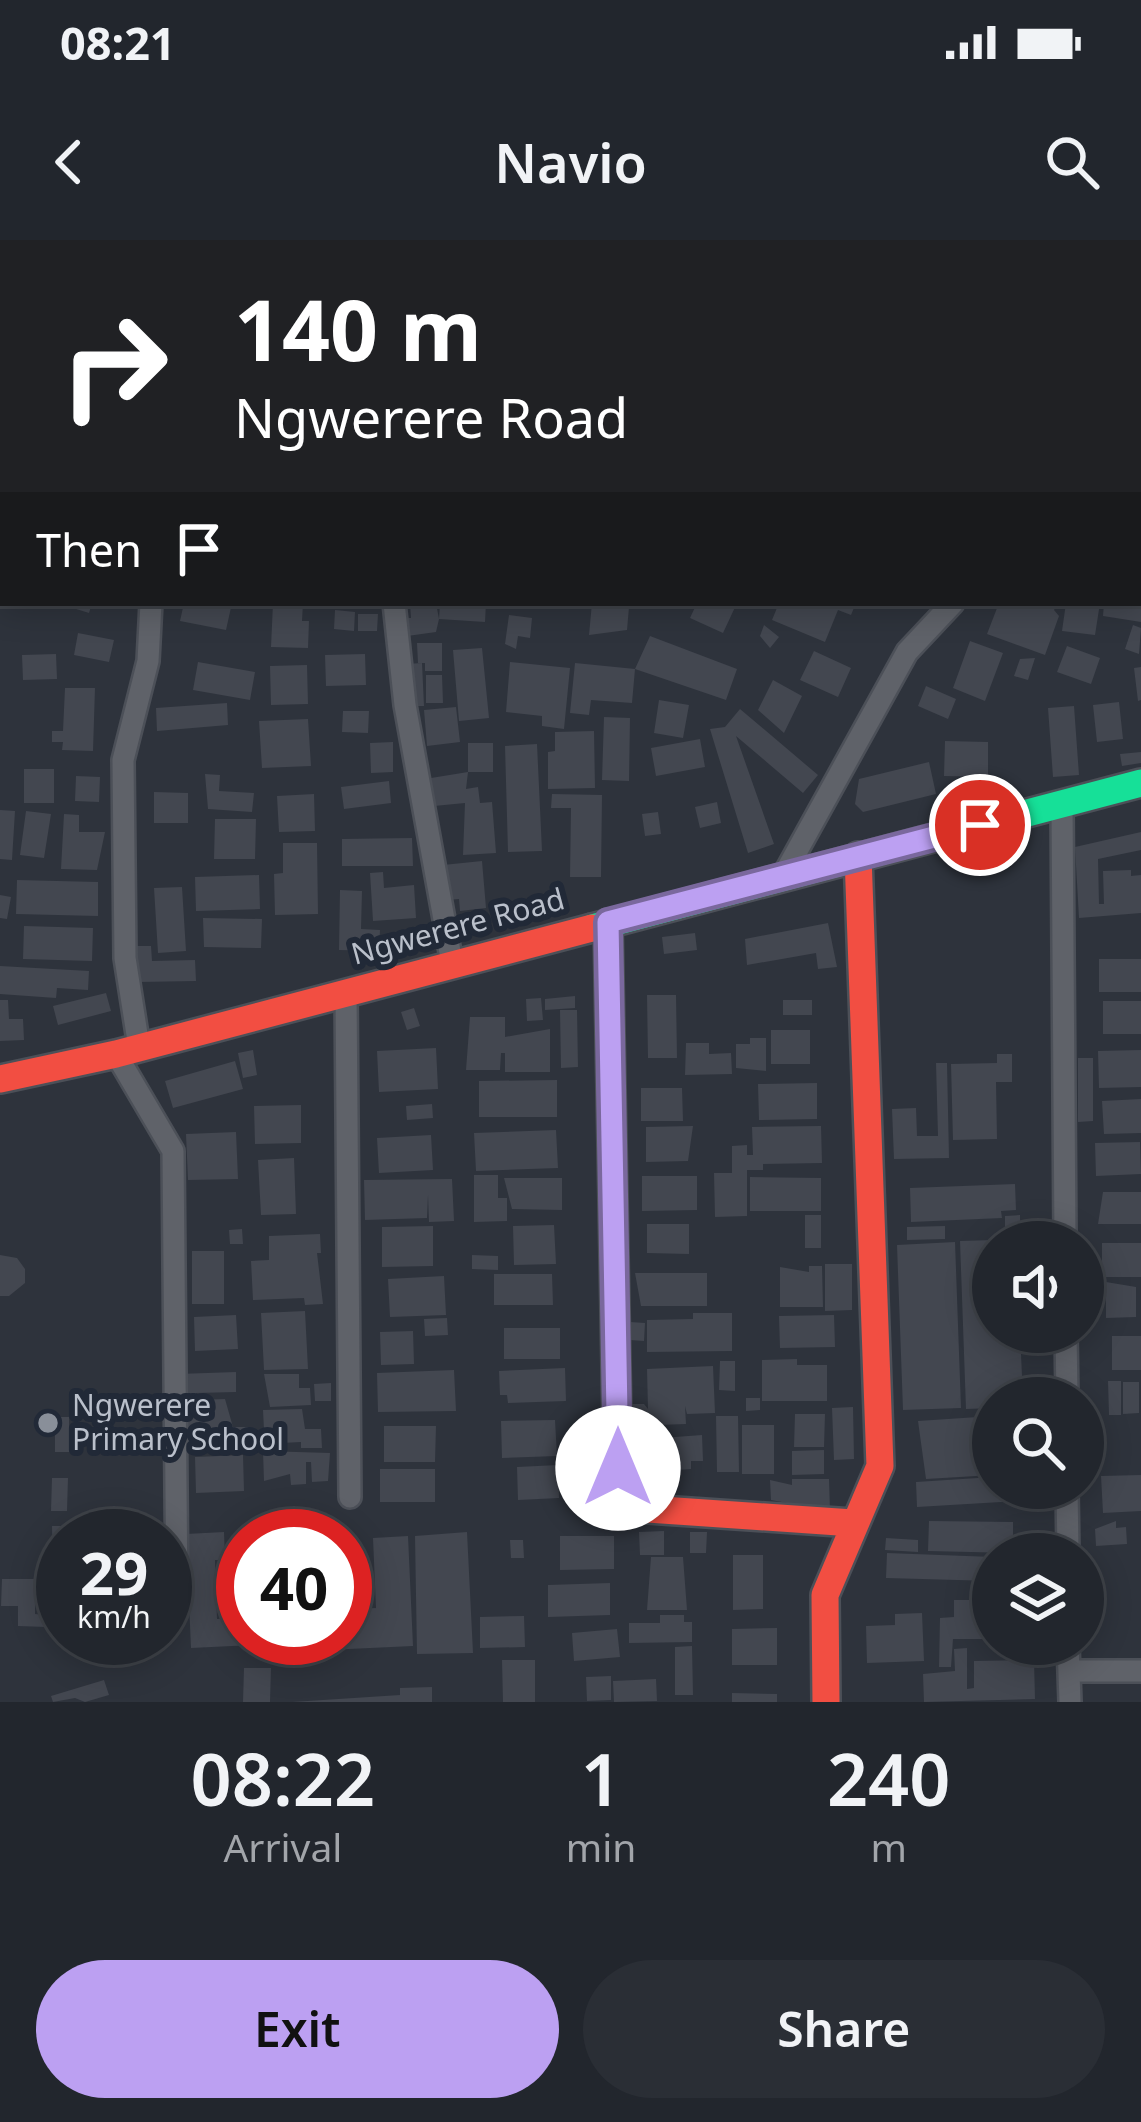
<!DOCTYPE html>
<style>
:root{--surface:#22262d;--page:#2a2e35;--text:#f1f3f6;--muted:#a2a5aa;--line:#3f4349;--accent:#bca0f2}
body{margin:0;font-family:"Noto Sans",sans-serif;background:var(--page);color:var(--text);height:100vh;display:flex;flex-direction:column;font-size:45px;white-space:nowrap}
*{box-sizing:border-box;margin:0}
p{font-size:39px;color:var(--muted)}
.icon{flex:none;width:66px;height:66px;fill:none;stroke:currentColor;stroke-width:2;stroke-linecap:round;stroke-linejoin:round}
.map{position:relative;height:1462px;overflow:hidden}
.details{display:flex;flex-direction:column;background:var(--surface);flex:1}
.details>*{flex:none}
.banner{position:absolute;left:0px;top:0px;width:1143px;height:366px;box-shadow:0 6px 30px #0003,0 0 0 3px var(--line);background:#202124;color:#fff;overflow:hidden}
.buttons{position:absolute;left:972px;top:981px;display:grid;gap:24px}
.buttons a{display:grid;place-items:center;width:132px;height:132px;border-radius:50%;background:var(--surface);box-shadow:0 6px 30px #0003,0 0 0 3px var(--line);font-size:60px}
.speed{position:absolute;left:36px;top:1269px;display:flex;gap:24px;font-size:60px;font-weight:700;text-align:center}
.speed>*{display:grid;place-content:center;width:156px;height:156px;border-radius:50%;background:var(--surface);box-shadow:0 6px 30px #0003,0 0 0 3px var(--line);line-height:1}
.speed small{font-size:30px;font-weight:400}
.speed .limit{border:18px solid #d22;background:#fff;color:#111}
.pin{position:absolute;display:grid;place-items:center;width:102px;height:102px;color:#fff;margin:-51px;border:6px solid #fff;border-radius:50%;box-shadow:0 3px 12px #0007}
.me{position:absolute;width:132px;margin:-66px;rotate:0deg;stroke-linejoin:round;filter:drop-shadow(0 0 9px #0008)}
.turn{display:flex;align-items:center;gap:42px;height:252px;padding:0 36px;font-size:54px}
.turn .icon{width:156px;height:156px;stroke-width:2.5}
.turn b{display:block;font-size:84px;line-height:102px}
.then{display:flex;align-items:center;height:114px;padding:0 36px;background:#0003;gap:24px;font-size:45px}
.eta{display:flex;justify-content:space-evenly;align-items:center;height:204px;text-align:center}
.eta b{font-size:72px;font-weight:600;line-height:84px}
.primary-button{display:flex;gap:24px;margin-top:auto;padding:24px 36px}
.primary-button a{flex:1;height:138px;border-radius:72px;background:var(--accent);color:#111;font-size:48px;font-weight:600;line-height:138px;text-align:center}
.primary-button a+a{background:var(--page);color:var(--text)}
.status{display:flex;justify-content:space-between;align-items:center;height:84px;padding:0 60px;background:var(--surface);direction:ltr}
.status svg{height:33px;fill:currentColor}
header{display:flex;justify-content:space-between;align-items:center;height:156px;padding:0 36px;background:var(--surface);font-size:54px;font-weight:600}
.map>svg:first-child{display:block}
.building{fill:#434750}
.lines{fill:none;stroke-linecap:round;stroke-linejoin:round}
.street-casing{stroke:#4c5058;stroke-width:26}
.fast-casing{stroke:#4c5058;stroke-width:32}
.slow-casing{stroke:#4c5058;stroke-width:32}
.jam-casing{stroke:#4c5058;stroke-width:32}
.street{stroke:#5f6269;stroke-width:21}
.fast{stroke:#16e098;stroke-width:27}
.slow{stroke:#ffcf43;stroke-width:27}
.jam{stroke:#f24e42;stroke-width:27}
.route-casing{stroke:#7a689d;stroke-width:30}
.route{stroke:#bca0f2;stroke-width:21}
.poi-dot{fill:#898f99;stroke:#212937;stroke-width:4.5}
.labels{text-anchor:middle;stroke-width:12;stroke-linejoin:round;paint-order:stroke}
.street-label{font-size:30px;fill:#bac0cb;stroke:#212937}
.poi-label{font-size:30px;fill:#bac0cb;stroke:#212937;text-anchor:start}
</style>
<div class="status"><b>08:21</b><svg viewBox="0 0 49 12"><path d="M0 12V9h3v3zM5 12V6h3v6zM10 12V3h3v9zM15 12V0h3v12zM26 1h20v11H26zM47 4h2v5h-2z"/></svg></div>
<header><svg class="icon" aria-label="back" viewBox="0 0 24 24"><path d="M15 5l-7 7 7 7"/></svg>Navio<svg class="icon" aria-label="search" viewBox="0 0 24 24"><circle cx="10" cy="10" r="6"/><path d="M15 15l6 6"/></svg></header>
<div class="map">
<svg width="1141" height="1462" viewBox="0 0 1141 1462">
<rect width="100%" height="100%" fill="#2e333c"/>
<path class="building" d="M57 363H92L89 373Z
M184 363H232L226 390 180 381Z
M273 363H303L302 381H309L308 408 271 407Z
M410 363H436L439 379 440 363H486L485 382 439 379 436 392 400 397 399 378H411Z
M592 363 629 367 627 390 589 395Z
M697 363H737L723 393 690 378Z
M779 363H856L851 375 838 370 825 402 772 380Z
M999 363H1058L1054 370 1059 376 1045 415 987 394Z
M1066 363H1100L1095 395 1062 391Z
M1104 363 1141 367V382L1103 376Z
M335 370 355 372 354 391 334 389Z
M358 374H378L377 391H358Z
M509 375 532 378 530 398 518 396 516 409 505 404Z
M764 385 779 397 770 408 760 396Z
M1133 385 1141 388 1139 414 1125 409Z
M78 393 114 400 109 422 74 415Z
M650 396 737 429 726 460 635 429Z
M970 401 1003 413 985 461 953 448Z
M417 403H442V431H425V423H418Z
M1067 406 1100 418 1091 444 1057 432Z
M482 408 489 478 459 481 453 410Z
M814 411 851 428 838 457 800 440Z
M56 414 57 439 23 440 22 415Z
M365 414 366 445 326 446 325 415Z
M1035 418 1028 440 1014 436 1020 419Z
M198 422 255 432 250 460 193 450Z
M510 422 570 428 564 489 542 486V476L506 472Z
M422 423 424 466H408L406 424Z
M575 423 635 429 632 463 591 460 589 475 570 473Z
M307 425 308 464 271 465 270 426Z
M1141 427V460L1138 461 1134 428Z
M426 435H442L443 463H426Z
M773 440 802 456 784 493 758 470Z
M926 446 956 459 948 479 918 466Z
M65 448H95L93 511 62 510 63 502H52V491H63Z
M659 460 689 465 683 498 654 493Z
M1119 462 1123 499 1097 502 1093 465Z
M227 463 228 485 157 491 156 468Z
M1074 466 1079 535 1053 537 1048 468Z
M456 467 460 502 427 506 424 470Z
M740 469 818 535 803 553 736 496 774 604 748 613 710 489 725 487Z
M343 471H369L368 493 342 492Z
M604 477 630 478 629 541 602 540Z
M308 479 311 526 262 528 259 481Z
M594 491 595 548 548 549V512L555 511V492Z
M700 499 705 527 656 536 651 508Z
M945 501 988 502V537L944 536Z
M393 502V532L371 533 370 503Z
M468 503H493V532H468Z
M537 504 542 611 508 612 505 506Z
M1141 512V523L1122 526 1120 514Z
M929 522 936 554 863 572 855 564 859 539Z
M24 529H54V563H24Z
M468 532 466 549 478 547 480 563 492 562 496 613 463 615 465 563 434 566 431 538Z
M205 534 220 535 219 551 254 553 252 572 208 569Z
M76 536 100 537 99 562 75 561Z
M389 541 391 563 344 569 341 547Z
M154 552 188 553V583H154Z
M314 554 315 591 279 592 277 556Z
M552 554 602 555 601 637H570L571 568H551Z
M717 562 721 583 700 588 695 567Z
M0 570 15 571 12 620 0 619Z
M26 571 51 574 44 618 20 615Z
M658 572 661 594 645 596 642 574Z
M64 574 79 575V592H105L97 630 61 629Z
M215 579H256L255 619H214Z
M1141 592V610L1098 619 1099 664H1104L1103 631 1131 630V636L1141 635V673L1079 678 1075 607Z
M412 598 413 626H342V599Z
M283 603H317L318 674 275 675 274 634 283 633Z
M482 621 486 668 460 671 459 659 447 660 443 625Z
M383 632 384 648 414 645 416 678 373 681 370 633Z
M259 635 260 669 196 671 195 637Z
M17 640 98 642V676L16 674Z
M182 647 186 711 158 713 154 648Z
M340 650 362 651 361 689 380 690 379 711 339 710Z
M0 655 11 657 7 679 0 678Z
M465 675H482L483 693 466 694Z
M203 678 262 679 261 708 204 707Z
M828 683 837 727 818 729 816 713 747 725 745 699Z
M24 686 93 688 92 721 23 719Z
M695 693 697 710 664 714 662 697Z
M137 706H151L152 721 195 720 196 741 138 742Z
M1099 719H1141V752H1099Z
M0 726 89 731 88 750 57 748 56 758 0 754Z
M106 753 111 771 58 785 53 766Z
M647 755H676L677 818H648Z
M575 756V768L545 770V759Z
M541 758 543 780 527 781 526 759Z
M0 760H8L9 779H23L24 800 0 801Z
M783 760H812V775H783Z
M1103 761H1141V794H1103Z
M414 768 420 786 407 790 401 772Z
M560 770H577L578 827 561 828Z
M470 777H505V797L550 789V832H505V813H501L500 830H466Z
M771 790H810V824H771Z
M750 798H766V831L736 828V804H750Z
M686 803H709V814L731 813 732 834 685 835Z
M436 808 438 849 379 852 377 811Z
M253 810 257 835 243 838 238 813Z
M1141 810V847L1099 848 1098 811Z
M997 814H1012V842H996L997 899 953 900 951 824 997 823Z
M1078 818H1093V881L1078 882Z
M235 821 243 849 173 868 165 841Z
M936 823H947L949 918 894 919 892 869 916 868 917 896H938Z
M557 840V877H479V841Z
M817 843V879L759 880 758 844Z
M641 848H682L683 881H641Z
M1141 859V893L1104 894 1102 861Z
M432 864 433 878 407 880 406 866Z
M301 865V903L255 904 254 866Z
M693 886 688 921 646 922V887Z
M821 886 822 923 763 924V930H747V976L715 977 714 933H732V906L747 905V915H753L752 887Z
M556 890 558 928 476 931 474 893Z
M236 892 238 939 188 940 186 894Z
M431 895 433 930 379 933 377 898Z
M1140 902 1141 934 1096 936 1095 903Z
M294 918 296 974 261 975 258 920Z
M474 935H498V958H507V981L474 982Z
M642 936H697V970L642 971Z
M750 937 821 938V971H750Z
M504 938H562V970L512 969Z
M452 939 454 981 429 982 428 955 427 978 365 980 364 940Z
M1015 944 1016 970 1001 971 1002 978 911 982 910 948Z
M1103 952H1141V984H1098Z
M805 975H821V1008H805Z
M1020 975V994L1005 995V976Z
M647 984H689V1014L647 1013Z
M554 985 556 1024 514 1025 513 986Z
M433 986V1026L382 1027V987Z
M945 986V999L907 1000V987Z
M242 989 243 1004H230L229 990Z
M320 994 321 1013H317L323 1064 305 1065 304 1058 253 1060 251 1021 269 1020V996Z
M993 1000V1092H1020L1023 1158H993V1168L966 1169 960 1001Z
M955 1002 961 1168 903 1170 897 1005Z
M1102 1003H1141V1037H1102Z
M192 1011H224V1064H192Z
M0 1015 17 1018 25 1029V1043L9 1056H0Z
M472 1015 498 1016V1030L472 1029Z
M825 1024H852V1070L825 1071Z
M809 1026H822L823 1067H780V1027L809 1032Z
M635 1033H707V1066H641Z
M494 1034H552L553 1065H494Z
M444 1036 446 1075 390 1077 388 1039Z
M1106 1042 1136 1047V1077L1106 1078Z
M305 1071 308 1129 264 1130 261 1073Z
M693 1073H732V1111L647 1112V1080L693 1079Z
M236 1075 238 1109 195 1111 194 1077Z
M834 1075 835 1107 780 1108 779 1076Z
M447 1078 448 1095 425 1096 424 1079Z
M630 1082 645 1083 644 1101 630 1100Z
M504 1088H560V1119H504Z
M413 1091 414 1124 381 1125 380 1092Z
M1112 1096H1141V1130H1112Z
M797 1119V1125H827V1161H762V1120Z
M720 1121H735V1151L719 1150Z
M713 1126 715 1173 687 1174 685 1166 686 1184 630 1186 628 1164H644L648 1169 647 1129Z
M565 1128 566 1161 508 1163 507 1155H500L499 1131Z
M454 1130 456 1171 378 1172 377 1133Z
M236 1132V1152L196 1153 197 1160 225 1159 233 1187H249V1203L185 1204 178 1134Z
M264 1134H299V1148H310L311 1165 270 1167Z
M1108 1141H1121V1175H1109Z
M1123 1142H1139V1173L1123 1174Z
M331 1143V1161H315L314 1144Z
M746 1158H760V1170L746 1171Z
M853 1167 854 1219 834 1220 832 1168Z
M302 1169 305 1189H321L322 1208H301V1202L282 1203V1190H264L263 1170Z
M795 1174H825L824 1207H794Z
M716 1176H738L739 1232H717Z
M993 1176V1235L926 1239 918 1181Z
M55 1177H69V1212H55Z
M555 1180 557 1216 502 1218 501 1181Z
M742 1185H774V1234H742Z
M384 1186H436L435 1222H384Z
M702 1195 703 1221H691V1229L652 1232 648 1199Z
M824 1210V1234L792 1235V1211Z
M263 1211 330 1213 328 1241 312 1242 311 1222H306V1244L291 1245 290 1234 264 1241Z
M243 1215 244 1251 196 1253 195 1217Z
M558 1225 559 1258 518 1260 517 1227Z
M380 1229H435V1262H380Z
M1141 1235V1271L1103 1273 1101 1236Z
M993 1237V1248H1032L1033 1260 917 1267 916 1242Z
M52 1238H68L67 1271H51Z
M792 1239H829L830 1271 771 1260 770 1240 792 1245Z
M575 1251H595V1270H576Z
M929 1281 1013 1282V1313L928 1311Z
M1116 1281V1288L1126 1287 1127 1304 1096 1306 1095 1289Z
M52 1286H70V1296H63V1340H53Z
M664 1291V1315H640L639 1292Z
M224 1292 225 1320H215L217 1379 243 1378V1398H253V1405L191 1408 186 1294Z
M467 1292 473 1413 417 1414 415 1296Z
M690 1292H707L706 1313H690Z
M408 1296 413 1406 263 1413V1398H345V1369L376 1368 373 1298Z
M560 1296H614V1329L560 1330Z
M886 1298 918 1300V1312L885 1310Z
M510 1300H523L524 1318H511Z
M887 1313 993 1317V1341L886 1338Z
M733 1315H763V1369L733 1370Z
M651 1317H683L687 1370H647Z
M2 1339H48L47 1362H35V1374L46 1375V1387L18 1386V1366H1Z
M610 1343V1375L548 1377V1345Z
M954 1360H993V1399H953L951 1427H939L940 1378 954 1377Z
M922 1373 924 1421 867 1423 866 1386 895 1385V1374Z
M660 1375H684V1382H692V1402L629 1403V1383H660Z
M524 1376 525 1407 480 1408V1377Z
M777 1388V1425H732V1389Z
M617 1389 620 1417 574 1421 572 1393Z
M692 1406 693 1455H675V1407Z
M967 1408V1449L974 1448V1421L1034 1420 1035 1459 924 1462 923 1434 955 1431 954 1409Z
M502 1420H535V1462H503Z
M244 1428H271L270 1462H243Z
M611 1436V1460L587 1461 586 1437Z
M656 1439 657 1461 614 1462 613 1441Z
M104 1440 109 1455 85 1462 75 1458 53 1462 51 1456Z
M432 1447V1462H292L400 1455V1448Z
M732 1453 777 1454V1462H732Z"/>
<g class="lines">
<g class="street-casing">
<path id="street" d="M928 0 931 3
M1140 129 1141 127
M0 175H3
M394 363 405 465 452 723
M1062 564 1065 1002
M782 638 907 412 953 363
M346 751 350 1257
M139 807 125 718 123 520 148 421 151 363
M116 814 173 911 177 1361
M1066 1092 1067 1158
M1067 1248 1068 1314
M1068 1404 1070 1462
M1069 1431H1141"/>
</g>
<g class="fast-casing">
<path id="fast" d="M592 688 1141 543"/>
</g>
<g class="slow-casing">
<path id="slow" d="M608 683 618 1238"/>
</g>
<g class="jam-casing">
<path id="jam" d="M0 839 116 814 592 688
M618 1238V1267L853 1283
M826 1462 825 1355 880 1226 858 616"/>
</g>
<use href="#street" class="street"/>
<use href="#fast" class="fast"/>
<use href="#slow" class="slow"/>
<use href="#jam" class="jam"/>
</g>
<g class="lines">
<g class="route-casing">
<path id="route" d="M618 1228 608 682 980 585"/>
</g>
<use href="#route" class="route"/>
</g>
<circle class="poi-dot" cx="48" cy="1183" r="12"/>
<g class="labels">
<g class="street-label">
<text transform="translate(458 687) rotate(-15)" y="10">Ngwerere Road</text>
</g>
<g class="poi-label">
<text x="72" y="1176">Ngwerere<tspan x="72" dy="34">Primary School</tspan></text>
</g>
</g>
</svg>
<div class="buttons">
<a><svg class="icon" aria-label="sound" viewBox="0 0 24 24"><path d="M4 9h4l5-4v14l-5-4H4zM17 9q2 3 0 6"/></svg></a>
<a><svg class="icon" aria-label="search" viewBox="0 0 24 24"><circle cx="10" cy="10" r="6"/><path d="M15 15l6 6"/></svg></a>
<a><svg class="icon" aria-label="layers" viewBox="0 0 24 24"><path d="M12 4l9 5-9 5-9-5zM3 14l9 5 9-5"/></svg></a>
</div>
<div class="speed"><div>29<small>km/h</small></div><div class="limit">40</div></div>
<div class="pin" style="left:980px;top:585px;background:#d93025"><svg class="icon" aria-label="arrive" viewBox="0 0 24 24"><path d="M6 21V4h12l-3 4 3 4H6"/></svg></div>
<svg class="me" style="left:618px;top:1228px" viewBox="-20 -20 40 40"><circle r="19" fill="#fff"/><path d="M0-13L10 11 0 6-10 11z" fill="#bca0f2"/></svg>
<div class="banner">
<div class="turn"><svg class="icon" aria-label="right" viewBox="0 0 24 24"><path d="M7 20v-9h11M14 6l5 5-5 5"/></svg><div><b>140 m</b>Ngwerere Road</div></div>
<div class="then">Then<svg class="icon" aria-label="arrive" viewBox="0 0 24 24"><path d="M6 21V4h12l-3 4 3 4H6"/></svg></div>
</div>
</div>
<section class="details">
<div class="eta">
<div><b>08:22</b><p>Arrival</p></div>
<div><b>1</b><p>min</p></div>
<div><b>240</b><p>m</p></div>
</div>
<div class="primary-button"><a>Exit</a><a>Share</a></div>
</section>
